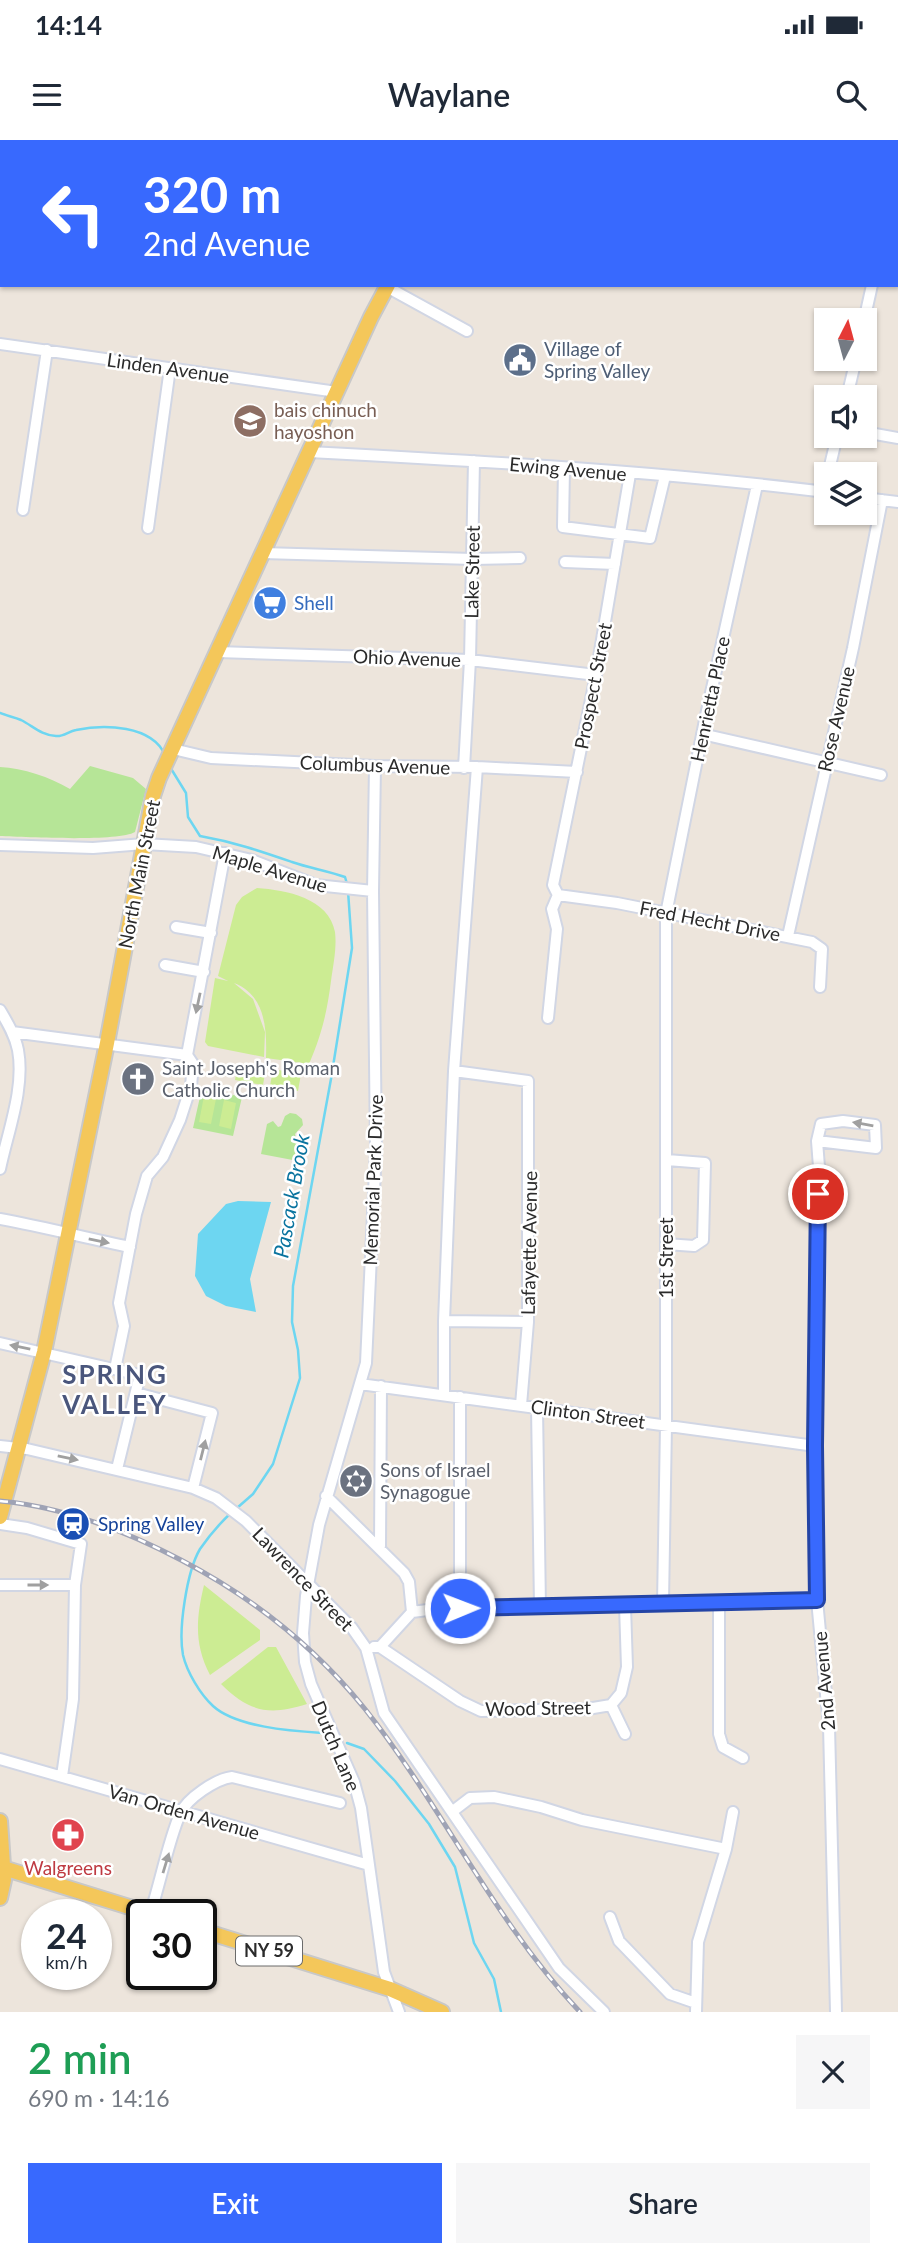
<!DOCTYPE html>
<meta charset="utf-8">
<style>
:root{--surface:#fff;--page:#f6f6f7;--text:#1f2937;--muted:#747a83;--accent:#3869fe}
body{margin:0;font-family:Lato,sans-serif;background:var(--page);color:var(--text);height:100vh;display:flex;flex-direction:column;font-size:26px;white-space:nowrap}
*{box-sizing:border-box;margin:0}
p{font-size:23px;color:var(--muted)}
.icon{flex:none;width:38px;height:38px;fill:none;stroke:currentColor;stroke-width:2;stroke-linecap:round;stroke-linejoin:round}
.map{position:relative;height:1872px;overflow:hidden}
.panel{display:flex;flex-direction:column;background:var(--surface);flex:1}
.panel>*{flex:none}
.top-card{position:absolute;left:0px;top:0px;width:900px;height:147px;box-shadow:0 2px 5px #0004;background:#3869fe;color:#fff;overflow:hidden}
.needle{width:46px;rotate:6deg}
.buttons{position:absolute;left:814px;top:168px;display:grid;gap:14px}
.buttons a{display:grid;place-items:center;width:63px;height:63px;border-radius:0px;background:var(--surface);box-shadow:0 2px 5px #0004;font-size:35px}
.speed{position:absolute;left:21px;top:1759px;display:flex;gap:14px;font-size:35px;font-weight:700;text-align:center}
.speed>*{display:grid;place-content:center;width:91px;height:91px;border-radius:50%;background:var(--surface);box-shadow:0 2px 5px #0004;line-height:1}
.speed small{font-size:18px;font-weight:400}
.speed .limit{border:4px solid #111;border-radius:10px;background:#fff;color:#111}
.pin{position:absolute;display:grid;place-items:center;width:60px;height:60px;color:#fff;margin:-30px;border:4px solid #fff;border-radius:50%;box-shadow:0 2px 7px #0007}
.me{position:absolute;width:77px;margin:-38px;rotate:89deg;stroke-linejoin:round;filter:drop-shadow(0 0 5px #0008)}
.turn{display:flex;align-items:center;gap:24px;height:147px;padding:0 28px;font-size:32px}
.turn .icon{width:91px;height:91px;stroke-width:2.5}
.turn b{display:block;font-size:49px;line-height:60px}
.round{display:grid;place-items:center;flex:none;width:74px;height:74px;border-radius:0px;background:var(--page)}
.headline{display:flex;align-items:center;justify-content:space-between;height:119px;padding:0 28px}
h1{font-size:42px;font-weight:600;line-height:52px;color:#1e9e55}
.primary-button{display:flex;gap:14px;margin-top:auto;padding:14px 28px}
.primary-button a{flex:1;height:80px;border-radius:0px;background:var(--accent);color:#fff;font-size:28px;font-weight:600;line-height:80px;text-align:center}
.primary-button a+a{background:var(--page);color:var(--text)}
.status{display:flex;justify-content:space-between;align-items:center;height:49px;padding:0 35px;background:var(--surface);direction:ltr}
.status svg{height:19px;fill:currentColor}
header{display:flex;justify-content:space-between;align-items:center;height:91px;padding:0 28px;background:var(--surface);font-size:32px;font-weight:600}
.map>svg:first-child{display:block}
.green{fill:#b6e597}
.pitch{fill:#ccec93}
.water{fill:#6dd6f1}
.lines{fill:none;stroke-linecap:round;stroke-linejoin:round}
.stream{stroke:#6dd6f1;stroke-width:2.5}
.minor-casing{stroke:#d1d6e4;stroke-width:14}
.major-casing{stroke:#c8c8c8;stroke-width:18}
.minor{stroke:#fff;stroke-width:10}
.major{stroke:#f4c75a;stroke-width:14}
.rail-casing{stroke:#9fa3b5;stroke-width:5}
.rail{stroke:#fff;stroke-width:2.5;stroke-dasharray:8;stroke-linecap:butt}
.oneway{fill:#a0a0a0}
.route-casing{stroke:#2444a5;stroke-width:18}
.route{stroke:#3869fe;stroke-width:12}
.labels{text-anchor:middle;stroke-width:5;stroke-linejoin:round;paint-order:stroke}
.shield{fill:#fff;stroke:#6b6b6b;stroke-width:2}
.shield-label{font-size:18px;font-weight:bold;fill:#2b2b2b}
.service-label{font-size:19px;fill:#4e5e75;stroke:#fff;text-anchor:start}
.street-label{font-size:19px;fill:#2b2b2b;stroke:#fff}
.education-label{font-size:19px;fill:#785e54;stroke:#fff;text-anchor:start}
.shop-label{font-size:19px;fill:#366cbe;stroke:#fff;text-anchor:start}
.worship-label{font-size:19px;fill:#5b616d;stroke:#fff;text-anchor:start}
.transit-label{font-size:19px;fill:#164399;stroke:#fff;text-anchor:start}
.health-label{font-size:19px;fill:#be3a42;stroke:#fff}
.water-label{font-size:21px;font-style:italic;fill:#0a749f;stroke:#fff}
.district-label{font-size:26px;font-weight:bold;letter-spacing:2px;fill:#4a567c;stroke:#fff}
</style>
<div class="status"><b>14:14</b><svg viewBox="0 0 49 12"><path d="M0 12V9h3v3zM5 12V6h3v6zM10 12V3h3v9zM15 12V0h3v12zM26 1h20v11H26zM47 4h2v5h-2z"/></svg></div>
<header><svg class="icon" aria-label="menu" viewBox="0 0 24 24"><path d="M4 6h16M4 12h16M4 18h16"/></svg>Waylane<svg class="icon" aria-label="search" viewBox="0 0 24 24"><circle cx="10" cy="10" r="6"/><path d="M15 15l6 6"/></svg></header>
<div class="map">
<svg width="898" height="1872" viewBox="0 0 898 1872">
<rect width="100%" height="100%" fill="#ede5dc"/>
<path class="green" d="M90 626 133 638 146 649 135 692C118 702 25 697 0 696V627C23 628 50 637 70 649Z
M202 948 242 957 233 996 193 988Z
M290 973 296 974 302 979 303 985 295 994 296 999 302 1001 298 1021 261 1014 267 984 273 981 278 987 281 986 285 976Z"/>
<path class="pitch" d="M257 748C286 750 329 758 335 792 337 808 333 826 331 841 327 872 322 894 309 924L266 918C267 888 265 855 234 843L253 859 265 892 264 917 208 906 205 902 215 838 228 841 218 836 236 765 242 757Z
M238 923 266 928 263 945 235 940Z
M273 929 301 934 298 951 270 946Z
M204 956 216 959 211 984 199 982Z
M224 960 236 963 231 989 219 986Z
M204 1445 260 1490V1500L210 1535C194 1504 196 1479 204 1445Z
M268 1507H276L307 1564C269 1576 249 1572 221 1544Z"/>
<path class="water" d="M238 1061 271 1062 250 1139 256 1172 226 1166 206 1156 195 1136 198 1094 226 1064Z"/>
<g class="lines">
<path class="stream" d="M0 60 2 61
M0 105 2 98
M0 573C7 576 14 577 21 580 33 586 41 595 56 596 63 597 69 591 76 590 104 584 152 585 165 615
M170 627 186 653 188 677 200 696C234 702 260 711 292 722 309 728 328 731 345 737L347 744
M237 1368 253 1354 273 1324 300 1238 298 1210 292 1182 293 1146 331 939 352 808 348 751
M232 1372C220 1383 209 1396 200 1409 187 1431 178 1489 183 1515 187 1532 200 1554 213 1566 236 1587 291 1591 322 1593
M347 1603 364 1609 395 1641 429 1684 455 1727 474 1803 494 1839 501 1872"/>
<g class="minor-casing">
<path id="minor" d="M444 0 448 2
M46 2V0
M167 2V0
M346 2 347 0
M898 29V28
M387 147 467 191
M864 181 872 145
M0 204 337 252
M847 257 856 219
M864 292 898 298
M309 312C481 321 655 331 826 352
M564 328 563 387 650 398 665 336
M828 334 837 296
M864 358 898 362
M23 370 47 210
M148 388 170 228
M262 413 473 419 520 418
M565 422 615 424
M217 512 470 520 596 535
M702 594 881 635
M173 609 211 618 375 626 477 627 577 632
M375 626 373 751 376 1009 366 1223 319 1385 306 1456 303 1493 305 1522 311 1544 354 1642 361 1668 384 1832 399 1872
M464 628 470 520 474 321
M0 705 93 708 144 704 196 707 252 720 316 745 373 751
M558 755 553 745 596 535 630 334
M558 755 617 763 812 802 822 809 820 847
M176 787 211 793
M788 796 853 508 882 360
M165 825 204 832
M0 870C7 882 15 895 18 910 25 948 8 991 0 1029
M548 878 557 789 552 769 558 755
M12 892 187 915
M187 915 225 713
M454 931 528 941V1182L521 1265
M817 1001 876 1008 875 985 843 981 821 984 817 1001 819 1027 815 1306 817 1460 829 1586 836 1872
M0 1079C44 1087 86 1098 130 1107
M666 1104 694 1106 703 1100 705 1023 667 1020
M444 1181 528 1182
M0 1203 140 1235 117 1329
M115 1229 124 1186 119 1163 136 1074 147 1036 163 1017 180 980 191 946 193 924 187 915
M360 1244 815 1306
M136 1253 212 1273 193 1348
M444 1254V1181L454 931 477 627
M537 1267 540 1467
M0 1306 27 1309 193 1348 216 1358 246 1381 352 1488 366 1508 384 1573 559 1828 604 1872
M326 1356 404 1433 409 1442 412 1472 380 1507H374
M0 1384 27 1388 81 1404 75 1445 73 1559 62 1636
M380 1406 381 1246
M0 1445H75
M719 1462V1594L723 1607 743 1618
M663 1463 666 1285V774L705 580 757 345
M460 1468V1257
M412 1472 435 1469 817 1460
M380 1507 460 1561 481 1571 587 1569 611 1565 621 1553 627 1527 625 1466
M611 1565 625 1594
M0 1619 369 1725
M453 1671 470 1658 494 1657 541 1667 582 1680 726 1709
M150 1774C160 1744 168 1702 180 1674 187 1658 216 1639 232 1637L340 1663
M610 1777 619 1801 670 1854 696 1863
M696 1872 698 1802 726 1709 733 1672"/>
</g>
<g class="major-casing">
<path id="major" d="M460 2 461 0
M0 1377 44 1212 107 903 153 656 159 638 371 177 388 145
M0 1681 4 1740 0 1758
M0 1727 152 1774
M201 1790 390 1849 442 1872"/>
</g>
<use href="#minor" class="minor"/>
<use href="#major" class="major"/>
<g class="rail-casing">
<path id="rail" d="M0 1361C64 1367 124 1390 181 1420 252 1457 314 1506 365 1569 442 1666 494 1781 580 1872"/>
</g>
<use href="#rail" class="rail"/>
</g>
<defs><path id="oneway-solid" d="M-6-.8H1V-3.2L6.5 0L1 3.2V.8H-6Z" transform="scale(1.75)"/></defs>
<g class="oneway">
<use href="#oneway-solid" transform="translate(198 863) rotate(102)"/>
<use href="#oneway-solid" transform="translate(863 984) rotate(-170)"/>
<use href="#oneway-solid" transform="translate(99 1101) rotate(11)"/>
<use href="#oneway-solid" transform="translate(20 1207) rotate(-169)"/>
<use href="#oneway-solid" transform="translate(203 1310) rotate(-76)"/>
<use href="#oneway-solid" transform="translate(68 1318) rotate(12)"/>
<use href="#oneway-solid" transform="translate(38 1445)"/>
<use href="#oneway-solid" transform="translate(166 1723) rotate(-73)"/>
</g>
<g class="lines">
<g class="route-casing">
<path id="route" d="M460 1468 817 1460 815 1306 818 1054"/>
</g>
<use href="#route" class="route"/>
</g>
<defs>
<g id="civic-disc" transform="scale(1.75)"><circle r="9.5" fill="#5c6f8a" stroke="#fff"/><path d="M-.6-6.5H3V-4.5H.6V-3L4-1V1h2V6H-6V1h2V-1L-.6-3ZM-1.2 2.5V6h2.4V2.5Z" fill="#fff"/></g>
<g id="school-disc" transform="scale(1.75)"><circle r="9.5" fill="#8d6e63" stroke="#fff"/><path d="M0-5L7-2L0 1L-7-2ZM-4 1L0 2.5L4 1V4Q0 6-4 4Z" fill="#fff"/></g>
<g id="supermarket-disc" transform="scale(1.75)"><circle r="9.5" fill="#3f7fe0" stroke="#fff"/><path d="M-6-5.5h2.5l.6 2H6L4.5 2H-2.5L-4.4-4H-6ZM-1.5 3.2a1.3 1.3 0 1 0 .1 0ZM3 3.2a1.3 1.3 0 1 0 .1 0Z" fill="#fff"/></g>
<g id="church-disc" transform="scale(1.75)"><circle r="9.5" fill="#6b7280" stroke="#fff"/><path d="M-1.2-6h2.4v3.5h3.3v2.4h-3.3V6h-2.4V-.1h-3.3v-2.4h3.3Z" fill="#fff"/></g>
<g id="synagogue-disc" transform="scale(1.75)"><circle r="9.5" fill="#6b7280" stroke="#fff"/><path d="M0-6.5L5.6 3.2H-5.6ZM0 6.5L5.6-3.2H-5.6Z" fill="#fff"/></g>
<g id="station-disc" transform="scale(1.75)"><circle r="9.5" fill="#1a4fb4" stroke="#fff"/><path d="M-3-6H3Q5-6 5-4V2Q5 4 3 4L4.5 6H3L1.5 4h-3L-3 6H-4.5L-3 4Q-5 4-5 2V-4Q-5-6-3-6ZM-3.5-4v3h7v-3ZM-3.5 1v1.5H-2V1ZM2 1v1.5H3.5V1Z" fill="#fff"/></g>
<g id="pharmacy-disc" transform="scale(1.75)"><circle r="9.5" fill="#e0444e" stroke="#fff"/><path d="M-2-6h4v4h4v4h-4v4h-4v-4h-4v-4h4Z" fill="#fff"/></g>
</defs>
<g fill-rule="evenodd">
<use href="#civic-disc" x="520" y="220"/>
<use href="#school-disc" x="250" y="281"/>
<use href="#supermarket-disc" x="270" y="463"/>
<use href="#church-disc" x="138" y="939"/>
<use href="#synagogue-disc" x="356" y="1341"/>
<use href="#station-disc" x="73" y="1384"/>
<use href="#pharmacy-disc" x="68" y="1695"/>
</g>
<g class="labels">
<rect class="shield" x="236" y="1796.5" width="66" height="29" rx="5"/>
<g class="shield-label">
<text x="269" y="1817">NY 59</text>
</g>
<g class="service-label">
<text x="544" y="216">Village of<tspan x="544" dy="22">Spring Valley</tspan></text>
</g>
<g class="street-label">
<text transform="translate(168 228) rotate(8)" y="7">Linden Avenue</text>
<text transform="translate(568 329) rotate(5)" y="7">Ewing Avenue</text>
<text transform="translate(472 432) rotate(-89)" y="7">Lake Street</text>
<text transform="translate(407 518) rotate(2)" y="7">Ohio Avenue</text>
<text transform="translate(593 546) rotate(-79)" y="7">Prospect Street</text>
<text transform="translate(710 559) rotate(-78)" y="7">Henrietta Place</text>
<text transform="translate(836 579) rotate(-77)" y="7">Rose Avenue</text>
<text transform="translate(375 625) rotate(2)" y="7">Columbus Avenue</text>
<text transform="translate(270 729) rotate(17)" y="7">Maple Avenue</text>
<text transform="translate(139 734) rotate(-79)" y="7">North Main Street</text>
<text transform="translate(710 781) rotate(11)" y="7">Fred Hecht Drive</text>
<text transform="translate(373 1040) rotate(-88)" y="7">Memorial Park Drive</text>
<text transform="translate(529 1103) rotate(-89)" y="7">Lafayette Avenue</text>
<text transform="translate(666 1118) rotate(-90)" y="7">1st Street</text>
<text transform="translate(588 1274) rotate(8)" y="7">Clinton Street</text>
<text transform="translate(303 1439) rotate(46)" y="7">Lawrence Street</text>
<text transform="translate(824 1541) rotate(-95)" y="7">2nd Avenue</text>
<text transform="translate(538 1568) rotate(-1)" y="7">Wood Street</text>
<text transform="translate(336 1606) rotate(67)" y="7">Dutch Lane</text>
<text transform="translate(184 1672) rotate(16)" y="7">Van Orden Avenue</text>
</g>
<g class="education-label">
<text x="274" y="277">bais chinuch<tspan x="274" dy="22">hayoshon</tspan></text>
</g>
<g class="shop-label">
<text x="294" y="470">Shell</text>
</g>
<g class="worship-label">
<text x="162" y="935">Saint Joseph's Roman<tspan x="162" dy="22">Catholic Church</tspan></text>
<text x="380" y="1337">Sons of Israel<tspan x="380" dy="22">Synagogue</tspan></text>
</g>
<g class="transit-label">
<text x="98" y="1391">Spring Valley</text>
</g>
<g class="health-label">
<text x="68" y="1735">Walgreens</text>
</g>
<g class="water-label">
<text transform="translate(292 1056) rotate(-80)" y="7">Pascack Brook</text>
</g>
<g class="district-label">
<text x="115" y="1244">SPRING<tspan x="115" dy="30">VALLEY</tspan></text>
</g>
</g>
</svg>
<div class="buttons">
<a><svg class="needle" viewBox="-14 -14 28 28"><path d="M0-13l5 13h-10z" fill="#e53935"/><path d="M0 13l5-13h-10z" fill="#747a83"/></svg></a>
<a><svg class="icon" aria-label="sound" viewBox="0 0 24 24"><path d="M4 9h4l5-4v14l-5-4H4zM17 9q2 3 0 6"/></svg></a>
<a><svg class="icon" aria-label="layers" viewBox="0 0 24 24"><path d="M12 4l9 5-9 5-9-5zM3 14l9 5 9-5"/></svg></a>
</div>
<div class="speed"><div>24<small>km/h</small></div><div class="limit">30</div></div>
<div class="pin" style="left:818px;top:1054px;background:#d93025"><svg class="icon" aria-label="arrive" viewBox="0 0 24 24"><path d="M6 21V4h12l-3 4 3 4H6"/></svg></div>
<svg class="me" style="left:460px;top:1468px" viewBox="-20 -20 40 40"><circle r="17" fill="#3869fe" stroke="#fff" stroke-width="3"/><path d="M0-11L8 9 0 5-8 9z" fill="#fff"/></svg>
<div class="top-card">
<div class="turn"><svg class="icon" aria-label="left" viewBox="0 0 24 24"><path d="M17 20v-9H6M10 6l-5 5 5 5"/></svg><div><b>320 m</b>2nd Avenue</div></div>
</div>
</div>
<section class="panel">
<div class="headline"><div><h1>2 min</h1><p>690 m · 14:16</p></div><a class="round"><svg class="icon" aria-label="close" viewBox="0 0 24 24"><path d="M6 6l12 12M18 6L6 18"/></svg></a></div>
<div class="primary-button"><a>Exit</a><a>Share</a></div>
</section>
